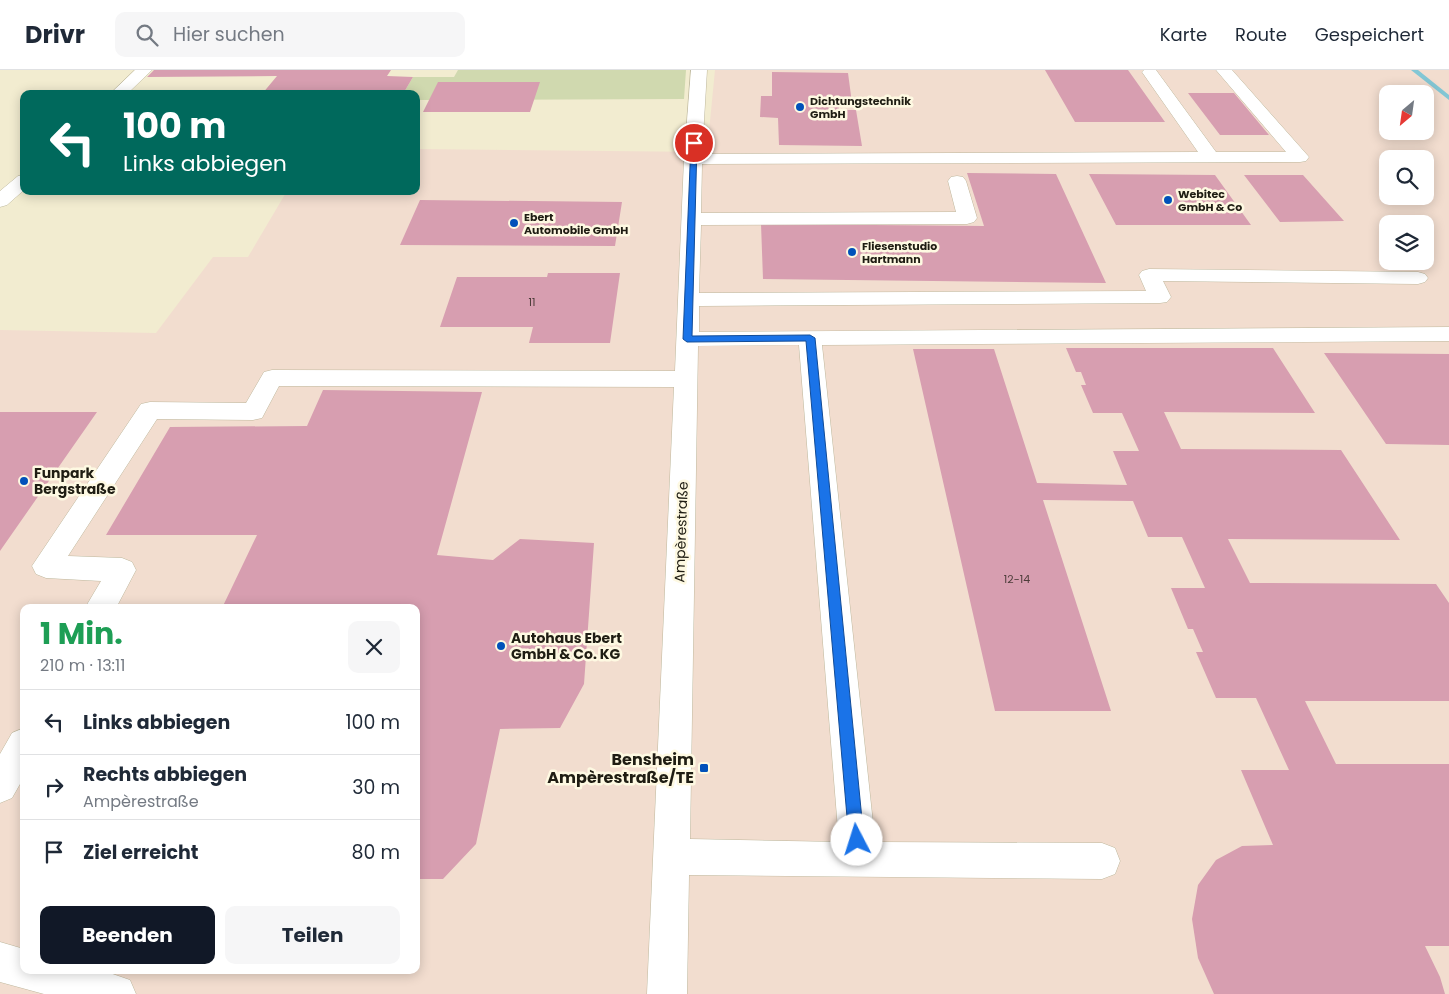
<!DOCTYPE html>
<html lang="de">
<meta charset="utf-8">
<style>
:root{--surface:#fff;--page:#f6f6f7;--text:#1f2937;--muted:#747a83;--line:#e0e1e3;--accent:#111827}
body{margin:0;font-family:Poppins,sans-serif;background:var(--page);color:var(--text);height:100vh;display:flex;flex-direction:column;font-size:19px;white-space:nowrap}
*{box-sizing:border-box;margin:0}
p{font-size:16px;color:var(--muted)}
.icon{flex:none;width:28px;height:28px;fill:none;stroke:currentColor;stroke-width:2;stroke-linecap:round;stroke-linejoin:round}
.map{position:relative;flex:1;overflow:hidden}
.details{position:absolute;left:20px;top:534px;width:400px;height:370px;display:flex;flex-direction:column;background:var(--surface);border-radius:10px;box-shadow:0 2px 12px #0003}
.details>*{flex:none}
.banner{position:absolute;left:20px;top:20px;width:400px;height:105px;border-radius:10px;box-shadow:0 2px 12px #0003;background:#00695c;color:#fff;overflow:hidden}
.needle{width:32px;rotate:209deg}
.fabs{position:absolute;left:1379px;top:15px;display:grid;gap:10px}
.fabs a{display:grid;place-items:center;width:55px;height:55px;border-radius:10px;background:var(--surface);box-shadow:0 2px 12px #0003;font-size:25px}
.pin{position:absolute;display:grid;place-items:center;width:42px;height:42px;color:#fff;margin:-21px;border:2px solid #fff;border-radius:50%;box-shadow:0 1px 5px #0007}
.me{position:absolute;width:55px;margin:-28px;rotate:355deg;stroke-linejoin:round;filter:drop-shadow(0 0 4px #0008)}
.turn{display:flex;align-items:center;gap:18px;height:105px;padding:0 20px;font-size:22px}
.turn .icon{width:65px;height:65px;stroke-width:2.5}
.turn b{display:block;font-size:35px;line-height:42px}
.round{display:grid;place-items:center;flex:none;width:52px;height:52px;border-radius:10px;background:var(--page)}
.head{display:flex;align-items:center;justify-content:space-between;height:85px;padding:0 20px}
h1{font-size:30px;font-weight:700;line-height:38px;color:#1e9e55}
.primary-button{display:flex;gap:10px;margin-top:auto;padding:10px 20px}
.primary-button a{flex:1;height:58px;border-radius:10px;background:var(--accent);color:#fff;font-size:20px;font-weight:700;line-height:58px;text-align:center}
.primary-button a+a{background:var(--page);color:var(--text)}
ul{padding:0;list-style:none}
li{display:flex;align-items:center;gap:15px;height:65px;padding:0 20px;border-top:1px solid var(--line)}
li div{flex:1}
li b{display:block;font-size:19px}
li em{font-style:normal}
header{display:flex;align-items:center;gap:30px;box-sizing:border-box;height:70px;padding:0 25px;background:var(--surface);border-bottom:1px solid var(--line)}
header strong{font-size:24px}
nav{display:flex;gap:28px;margin-inline-start:auto;font-size:18px}
.search{width:350px;height:45px;background:var(--page);display:flex;align-items:center;gap:12px;box-sizing:border-box;padding:0 18px;border-radius:10px;color:var(--muted);font-size:19px}
.map>svg:first-child{display:block}
.commercial{fill:#f2ddcf;fill-rule:evenodd}
.green{fill:#d0d9af}
.lines{fill:none;stroke-linecap:round;stroke-linejoin:round}
.stream{fill:#83c7d5;fill-rule:evenodd}
.building{fill:#d79eb0}
.minor-casing{stroke:#beb89d;stroke-width:1}
.minor{fill:#fff;fill-rule:evenodd}
.route{fill:#1a73e8;stroke:#114b97}
.poi-dot{fill:#0151ba;stroke:#fef9e2;stroke-width:2}
.labels{text-anchor:middle;stroke-width:5;stroke-linejoin:round;paint-order:stroke}
.far-poi-label{font-size:11px;font-weight:bold;fill:#1f1d13;stroke:#fef9e2;text-anchor:start}
.number-label{font-size:11px;fill:#4d3d3a}
.poi-label{font-size:14px;font-weight:bold;fill:#1f1d13;stroke:#fef9e2;text-anchor:start}
.street-label{font-size:14px;fill:#1f1d13;stroke:#fef9e2}
.near-poi-label{font-size:16px;font-weight:bold;fill:#1f1d13;stroke:#fef9e2;text-anchor:end}
</style>
<header>
<strong>Drivr</strong>
<div class="search"><svg class="icon" aria-label="search" viewBox="0 0 24 24"><circle cx="10" cy="10" r="6"/><path d="M15 15l6 6"/></svg>Hier suchen</div>
<nav><a>Karte</a><a>Route</a><a>Gespeichert</a></nav>
</header>
<div class="map">
<svg width="1449" height="924" viewBox="0 0 1449 924">
<rect width="100%" height="100%" fill="#f2ecd0"/>
<path class="commercial" d="M715 0H1449V924H0V260L156 263 213 187H248L287 121H416V79L707 82ZM1388 24H1425V61H1388ZM1388 89H1425V126H1388ZM1388 154H1425V191H1388ZM24 538H416V900H24Z"/>
<path class="green" d="M458 0H686L684 29 416 30V24H403L413 7H454Z"/>
<g class="lines">
<path class="stream" d="M1411 0H1418L1449 25V30Z"/>
</g>
<path class="building" d="M154 0H391L387 6 413 7 403 24H262L277 6 147 7Z
M1045 0H1128L1165 52H1075Z
M772 2 848 3 852 33H839V40H856L862 76 779 75 778 48 760 47 761 26H772Z
M438 12H540L530 42H423Z
M1188 23H1234L1269 65H1220Z
M967 103 1056 104 1106 213 763 209 761 154 984 156Z
M1089 104 1215 105 1251 155H1116Z
M1244 105H1303L1344 151 1280 152Z
M420 130 622 132 615 176 400 175Z
M548 203H620L610 273H529L533 257H440L457 207H547Z
M1066 278H1273L1315 343 1164 342 1181 379 1341 380 1400 470 1228 469 1250 513 1436 514 1449 533V631H1305L1336 694H1449V876H1425L1440 907 1445 924H1214L1198 888 1192 849 1198 815 1216 790 1242 776 1273 775 1241 700H1289L1256 628H1216L1196 582H1203L1193 559H1188L1171 518H1205L1182 467H1148L1133 431 1043 430 1111 641H995L913 279H994L1037 413 1127 415 1113 381H1139L1122 343H1093L1081 315H1086L1081 302H1076Z
M1324 283 1449 284V375L1386 374Z
M323 320 482 322 437 485 493 490 520 469 594 473 584 614 560 658 500 659 476 774 443 809H416V538H222L257 465H106L170 357 307 356Z
M0 342H97L0 481Z"/>
<g class="lines">
<g class="minor-casing">
<path id="minor" d="M135 0H152L127 24H110Z
M691 0H707L702 84 1198 82 1142 2 1144 0H1156L1216 82H1286L1216 0H1232L1309 87 1306 91 1300 92 702 94 701 143 956 142 948 111 951 107 957 106 963 107 966 111 977 148 974 152 967 154 701 155 699 223 1146 221 1139 205 1142 201 1149 199 1418 202 1425 204 1428 208 1425 212 1418 214 1163 211 1171 227 1167 232 1160 233 699 236V262L1449 257V271L822 275 875 772 1102 773 1115 778 1120 791 1115 804 1102 809 689 805 687 924H647L674 317 279 316 262 348 253 350 157 349 68 486 122 488 132 492 136 500 116 538H85L101 511 46 508 36 504 32 496 141 334 150 332 246 333 264 302 272 300 675 301 684 89ZM799 275 839 772 690 769 698 276Z
M24 105V120L7 135 0 137V121L18 106Z
M24 658V707L12 728 0 733V684L12 663Z
M0 872 24 879V900H101L130 910 136 924H44L0 912Z"/>
</g>
<use href="#minor" class="minor"/>
</g>
<path class="route" d="M691 72 697 73 692 266 810 265 815 268 864 770 862 776 857 778 852 776 849 770 806 271 687 272 683 269Z"/>
<g class="poi-dot">
<circle cx="800" cy="37" r="5"/>
<circle cx="1168" cy="130" r="5"/>
<circle cx="514" cy="153" r="5"/>
<circle cx="852" cy="182" r="5"/>
<circle cx="24" cy="411" r="5"/>
<circle cx="501" cy="576" r="5"/>
<rect x="699" y="693" width="10" height="10" rx="2.5"/>
</g>
<g class="labels">
<g class="far-poi-label">
<text x="810" y="35">Dichtungstechnik<tspan x="810" dy="13">GmbH</tspan></text>
<text x="1178" y="128">Webitec<tspan x="1178" dy="13">GmbH &amp; Co</tspan></text>
<text x="524" y="151">Ebert<tspan x="524" dy="13">Automobile GmbH</tspan></text>
<text x="862" y="180">Fliesenstudio<tspan x="862" dy="13">Hartmann</tspan></text>
</g>
<g class="number-label">
<text x="532" y="236">11</text>
<text x="1017" y="513">12-14</text>
</g>
<g class="poi-label">
<text x="34" y="408">Funpark<tspan x="34" dy="16">Bergstraße</tspan></text>
<text x="511" y="573">Autohaus Ebert<tspan x="511" dy="16">GmbH &amp; Co. KG</tspan></text>
</g>
<g class="street-label">
<text transform="translate(681 462) rotate(-88)" y="5">Ampèrestraße</text>
</g>
<g class="near-poi-label">
<text x="694" y="695">Bensheim<tspan x="694" dy="18">Ampèrestraße/TE</tspan></text>
</g>
</g>
</svg>
<div class="fabs">
<a><svg class="needle" viewBox="-14 -14 28 28"><path d="M0-13l5 13h-10z" fill="#e53935"/><path d="M0 13l5-13h-10z" fill="#747a83"/></svg></a>
<a><svg class="icon" aria-label="search" viewBox="0 0 24 24"><circle cx="10" cy="10" r="6"/><path d="M15 15l6 6"/></svg></a>
<a><svg class="icon" aria-label="layers" viewBox="0 0 24 24"><path d="M12 4l9 5-9 5-9-5zM3 14l9 5 9-5"/></svg></a>
</div>
<div class="pin" style="left:694px;top:73px;background:#d93025"><svg class="icon" aria-label="arrive" viewBox="0 0 24 24"><path d="M6 21V4h12l-3 4 3 4H6"/></svg></div>
<svg class="me" style="left:857px;top:770px" viewBox="-20 -20 40 40"><circle r="19" fill="#fff"/><path d="M0-13L10 11 0 6-10 11z" fill="#1a73e8"/></svg>
<div class="banner">
<div class="turn"><svg class="icon" aria-label="left" viewBox="0 0 24 24"><path d="M17 20v-9H6M10 6l-5 5 5 5"/></svg><div><b>100 m</b>Links abbiegen</div></div>
</div>
<section class="details">
<div class="head"><div><h1>1 Min.</h1><p>210 m · 13:11</p></div><a class="round"><svg class="icon" aria-label="close" viewBox="0 0 24 24"><path d="M6 6l12 12M18 6L6 18"/></svg></a></div>
<ul>
<li><svg class="icon" aria-label="left" viewBox="0 0 24 24"><path d="M17 20v-9H6M10 6l-5 5 5 5"/></svg><div><b>Links abbiegen</b></div><em>100 m</em></li>
<li><svg class="icon" aria-label="right" viewBox="0 0 24 24"><path d="M7 20v-9h11M14 6l5 5-5 5"/></svg><div><b>Rechts abbiegen</b><p>Ampèrestraße</p></div><em>30 m</em></li>
<li><svg class="icon" aria-label="arrive" viewBox="0 0 24 24"><path d="M6 21V4h12l-3 4 3 4H6"/></svg><div><b>Ziel erreicht</b></div><em>80 m</em></li>
</ul>
<div class="primary-button"><a>Beenden</a><a>Teilen</a></div>
</section>
</div>
